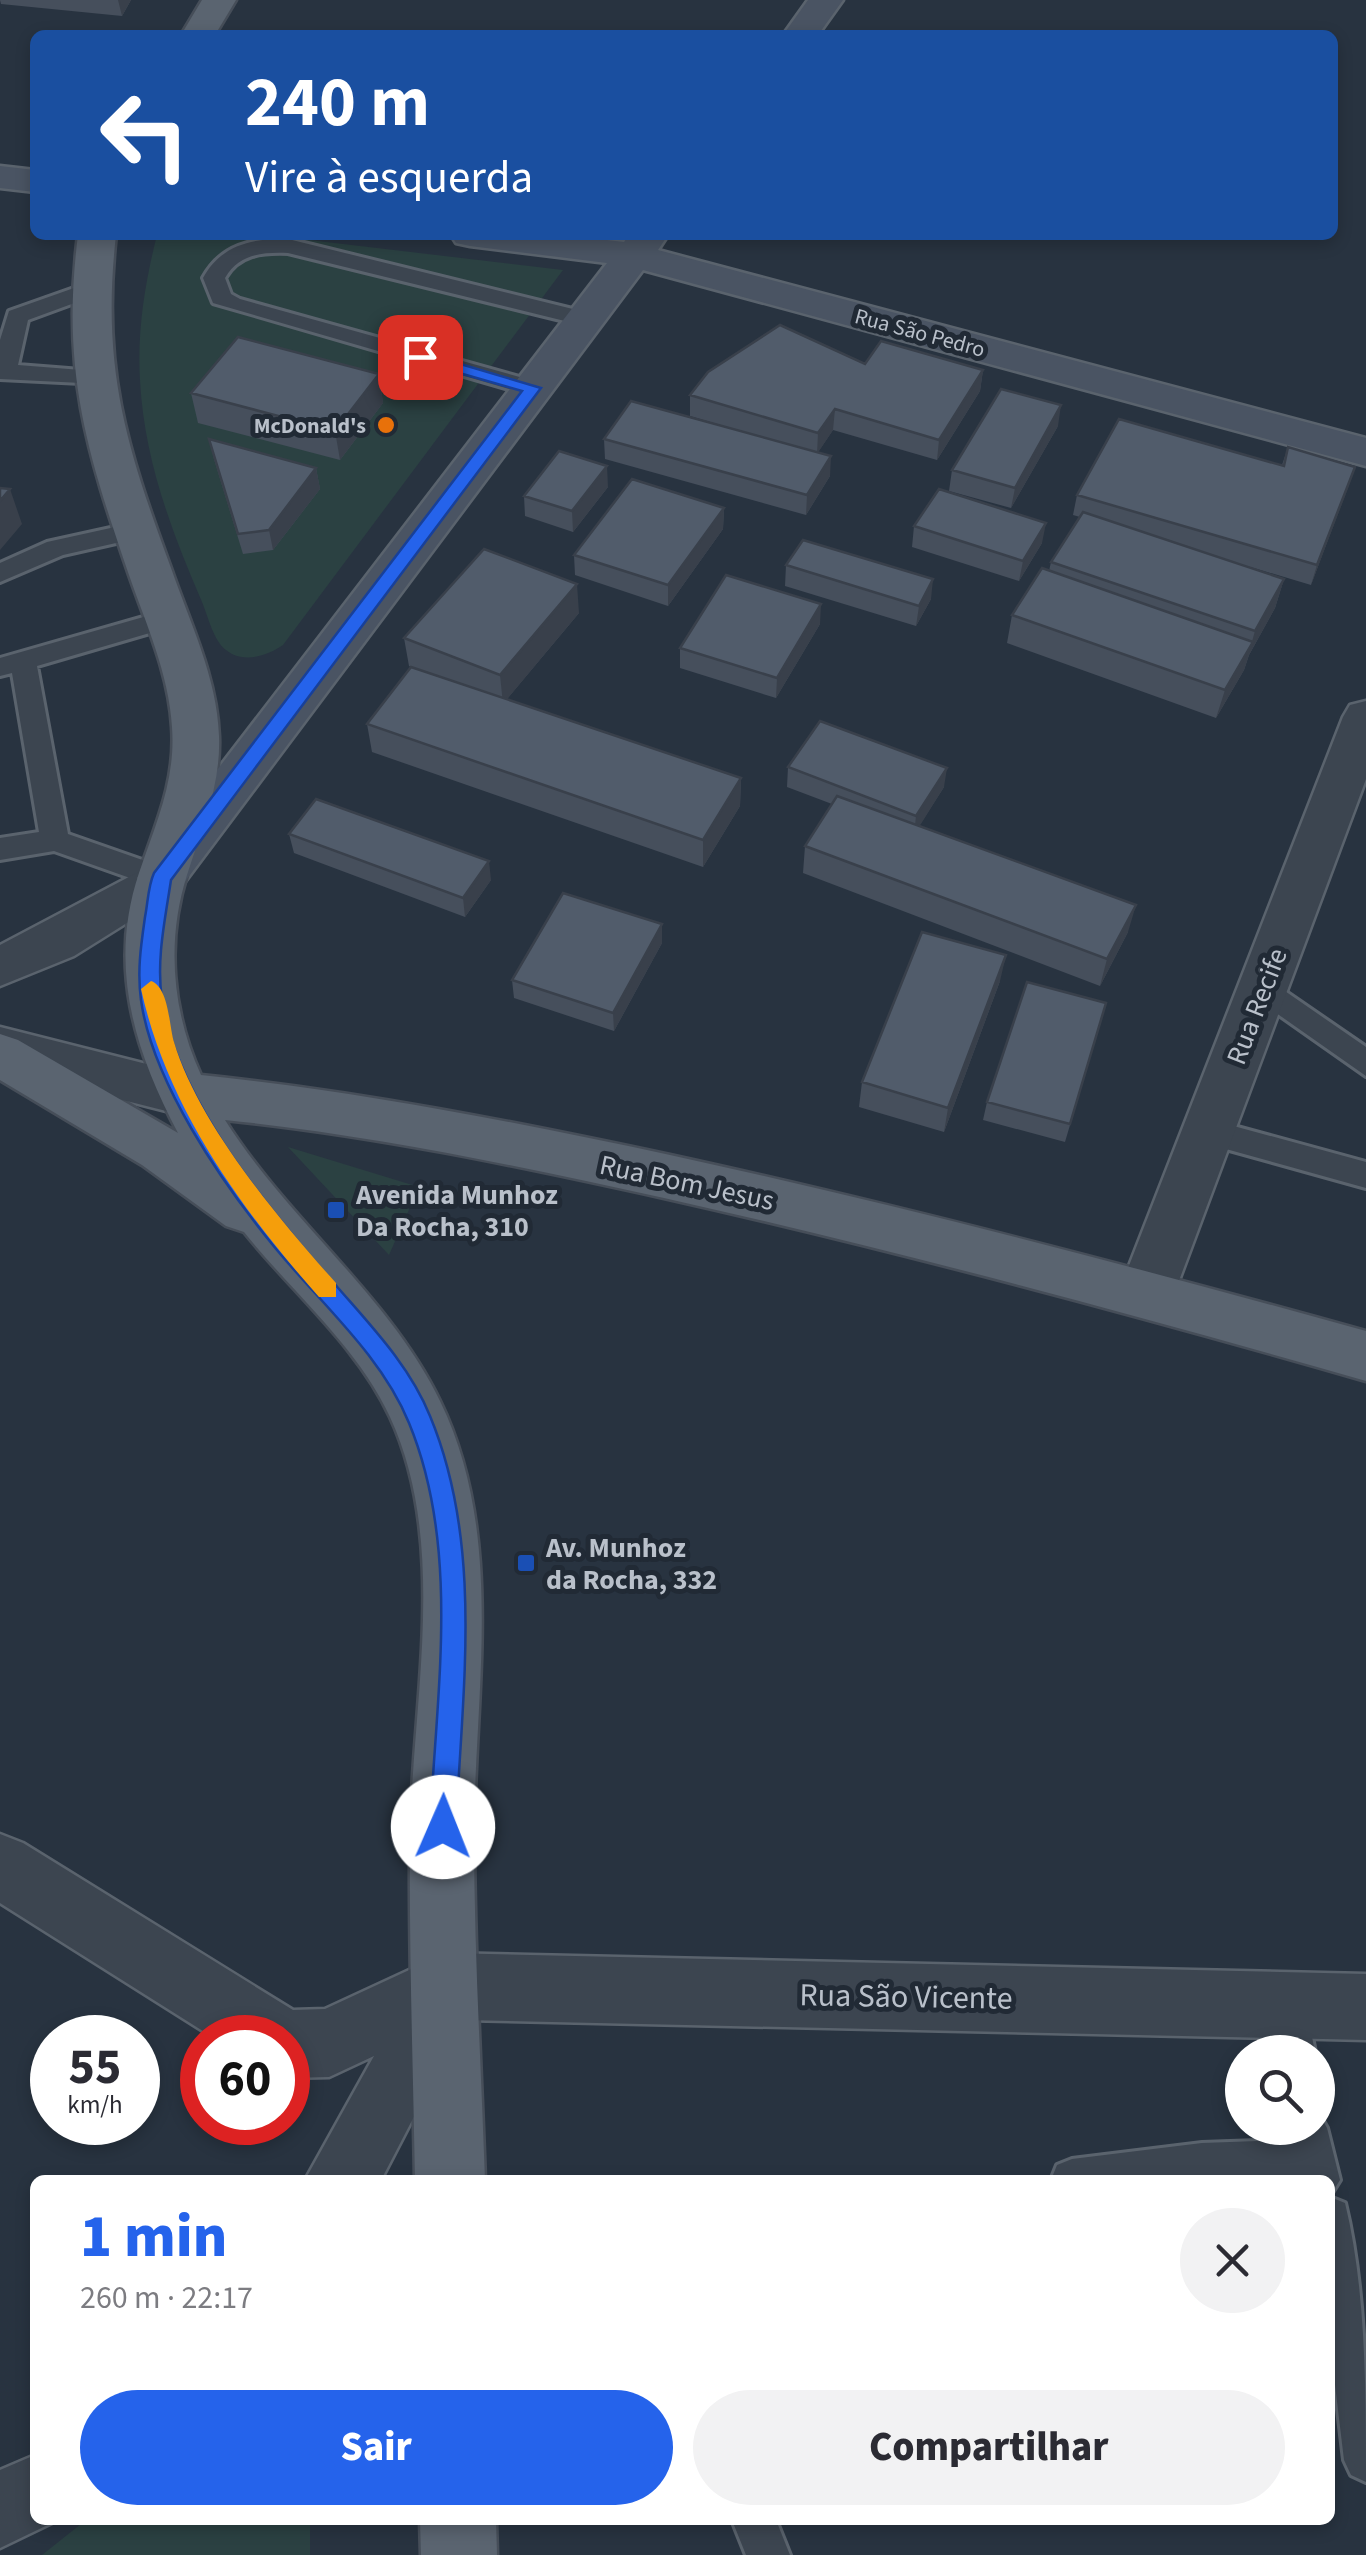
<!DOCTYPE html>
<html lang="pt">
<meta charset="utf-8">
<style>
:root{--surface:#fff;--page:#f2f2f3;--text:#2b2b33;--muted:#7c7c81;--accent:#2563eb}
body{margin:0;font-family:"Source Sans 3",sans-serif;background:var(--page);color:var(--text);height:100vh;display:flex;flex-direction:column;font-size:38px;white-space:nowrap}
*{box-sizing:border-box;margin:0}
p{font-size:32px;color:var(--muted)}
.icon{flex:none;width:55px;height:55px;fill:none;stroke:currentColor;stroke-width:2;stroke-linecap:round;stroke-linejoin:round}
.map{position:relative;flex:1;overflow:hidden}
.sheet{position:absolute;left:30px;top:2175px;width:1305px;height:350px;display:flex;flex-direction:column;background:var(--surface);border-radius:15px;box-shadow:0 5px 15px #0003}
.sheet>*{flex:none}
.top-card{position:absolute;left:30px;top:30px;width:1308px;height:210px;border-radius:15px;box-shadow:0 5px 15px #0003;background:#1a4fa0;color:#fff;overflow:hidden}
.controls{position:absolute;left:1225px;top:2035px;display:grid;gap:20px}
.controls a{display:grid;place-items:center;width:110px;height:110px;border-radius:50%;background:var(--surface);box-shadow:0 5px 15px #0003;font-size:50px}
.speed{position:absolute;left:30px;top:2015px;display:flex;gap:20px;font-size:50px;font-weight:700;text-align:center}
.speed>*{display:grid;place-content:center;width:130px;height:130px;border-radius:50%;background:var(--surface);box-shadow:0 5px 15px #0003;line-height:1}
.speed small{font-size:25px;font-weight:400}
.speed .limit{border:15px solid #d22;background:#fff;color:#111}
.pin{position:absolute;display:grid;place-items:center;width:85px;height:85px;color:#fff;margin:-42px;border-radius:20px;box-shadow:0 5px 15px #0006}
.me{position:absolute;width:110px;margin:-55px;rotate:1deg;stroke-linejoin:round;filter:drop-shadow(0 0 8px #0008)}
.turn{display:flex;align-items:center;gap:35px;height:210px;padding:0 50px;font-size:45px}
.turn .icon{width:130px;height:130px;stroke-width:2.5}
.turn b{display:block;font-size:70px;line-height:85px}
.round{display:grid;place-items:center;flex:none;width:105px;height:105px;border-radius:52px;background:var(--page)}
.headline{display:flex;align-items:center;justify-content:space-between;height:170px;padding:0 50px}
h1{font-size:60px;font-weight:800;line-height:75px;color:var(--accent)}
.button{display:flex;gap:20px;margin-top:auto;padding:20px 50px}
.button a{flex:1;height:115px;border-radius:60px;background:var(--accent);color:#fff;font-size:40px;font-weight:800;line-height:115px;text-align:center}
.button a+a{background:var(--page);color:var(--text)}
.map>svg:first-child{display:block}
.green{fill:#2b4142}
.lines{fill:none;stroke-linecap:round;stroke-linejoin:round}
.service-casing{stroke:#5a636d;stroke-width:6}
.minor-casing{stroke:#5a636d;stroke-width:5}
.secondary-casing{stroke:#5a636d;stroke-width:5}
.primary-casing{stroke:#464e59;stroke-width:5}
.service{fill:#3c4550;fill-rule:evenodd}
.minor{fill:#3c4550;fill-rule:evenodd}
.secondary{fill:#4a5463;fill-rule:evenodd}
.primary{fill:#5a6470;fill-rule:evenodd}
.wall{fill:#464f5c}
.shaded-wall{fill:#39404b}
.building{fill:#515c6b;stroke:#39404b;stroke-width:2.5}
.route{fill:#2563eb;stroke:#184099;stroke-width:2.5}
.slow{fill:#f59e0b}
.food-dot{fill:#e8710a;stroke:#212a35;stroke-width:4}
.transit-dot{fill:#1a4fb4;stroke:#212a35;stroke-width:4}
.labels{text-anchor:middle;stroke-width:10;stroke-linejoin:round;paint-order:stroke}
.far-street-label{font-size:22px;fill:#b9c0ca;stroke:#212a35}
.far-poi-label{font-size:22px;font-weight:bold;fill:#b9c0ca;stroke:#212a35;text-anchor:end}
.street-label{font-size:28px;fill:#b9c0ca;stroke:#212a35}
.poi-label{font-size:28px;font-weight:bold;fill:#b9c0ca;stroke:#212a35;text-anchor:start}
.near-street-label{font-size:32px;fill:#b9c0ca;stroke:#212a35}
</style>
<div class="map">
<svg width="1366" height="2555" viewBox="0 0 1366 2555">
<rect width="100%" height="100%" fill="#283340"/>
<path class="green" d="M157 235H267L563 270 283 645C267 656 243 664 226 650 213 640 208 616 202 602 171 530 144 459 140 380 137 331 145 282 157 235Z
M288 1147 419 1187 389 1255Z
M86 2520H310V2555H42Z"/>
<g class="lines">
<g class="service-casing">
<path id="service" d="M288 239 593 314 597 319 585 326 288 253C262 252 239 254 225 278L231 294 240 299 541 383 545 388 533 396 213 303 203 278C221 245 252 238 288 239Z
M91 282 103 289 99 294 28 320 18 365 94 371 102 374 106 379 102 384 0 379V340L9 311Z
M138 522 151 530 147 536 63 555 0 582V563L47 542Z
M168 610 181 619 177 625 37 666 68 834 171 870 175 878 171 886 161 889 54 851 0 860V838L39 832 12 673 0 676V658Z
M1263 976 1366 1047V1076L1252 996 1248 988 1252 980Z
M1208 1119 1366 1162V1188L1197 1141 1192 1132 1197 1123Z
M1289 1986 1303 1992 1315 2052H1275L1269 2006 1275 1992Z
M1318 2112 1327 2128 1340 2180 1330 2196V2180H1051L1057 2165 1072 2159 1202 2143 1289 2140 1287 2128H1318Z
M1330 2197 1345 2203C1366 2289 1366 2391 1366 2482L1351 2475 1344 2460 1330 2343Z
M732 2520H776L790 2555H746Z"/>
</g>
<g class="minor-casing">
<path id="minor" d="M1366 701V779L1174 1294 1166 1311 1146 1318 1126 1311 1118 1294 1343 717 1350 705Z
M161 860 178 865 185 878 178 891 74 956 0 986V945Z
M0 1027 186 1074 204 1080 212 1095 204 1110 186 1116 0 1069Z
M0 1834 23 1843 293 2010 325 2009 446 1953 1366 1974V2040L464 2020 381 2180H305L374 2056 329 2077 288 2078V2038H214L0 1903Z
M35 2455V2520H58L0 2548V2470Z"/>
</g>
<g class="secondary-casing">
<path id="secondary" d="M808 0H843L818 35H783Z
M0 166 35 170V192L0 188Z
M451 235H564L624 242 629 235H668L658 250 1366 438V466L643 270 178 891 161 896 144 891 137 878 144 865 607 263 470 246 456 243Z"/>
</g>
<g class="primary-casing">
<path id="primary" d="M202 0H236L215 35H181Z
M78 235H116C101 367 126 446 171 568 190 623 217 677 219 736 221 786 202 828 187 875 166 941 172 1012 201 1075 359 1091 515 1122 670 1155 904 1206 1135 1267 1366 1331V1381C1133 1314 900 1251 664 1198 519 1166 373 1135 225 1120 288 1220 390 1297 440 1401 505 1534 475 1690 474 1833 474 1949 481 2064 485 2180H415C413 2066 409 1952 410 1838 412 1703 449 1544 390 1417 358 1347 292 1292 244 1232L226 1226 142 1165 0 1080V1034L18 1040 178 1133C134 1050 108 965 139 873 156 823 176 780 172 727 169 674 146 624 129 575 86 450 61 369 78 235Z
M420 2520H496L497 2555H421Z"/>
</g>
<use href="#service" class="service"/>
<use href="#minor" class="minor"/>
<use href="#secondary" class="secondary"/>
<use href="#primary" class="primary"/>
</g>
<path class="wall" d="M0 0H131L122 16 1 4Z
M865 364 983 370 980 391 937 460 833 430 818 452 830 476 806 515 605 459 604 439 737 430 690 416V395Z
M379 374 383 403 340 460 198 423 191 393Z
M1058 426 1011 508 949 491 952 470Z
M209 439 316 468 320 489 273 550 243 554 214 459Z
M1288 447 1355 467 1311 585 1247 566 1284 579 1275 608 1249 655 1244 670 1216 718 1007 643 1012 615 1049 571 1051 562 1080 517 1073 515 1077 495 1282 465Z
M608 487 573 532 525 516 524 496Z
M724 508 723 529 668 606 575 575 574 555Z
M914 526 1042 543 1019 581 912 547Z
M786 565 931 599 916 626 785 586Z
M579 613 507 699 741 778 740 806 703 867 372 752 367 724 411 667 409 666 404 638Z
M820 624 776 698 680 668V648Z
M788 767 944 787 919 826 1128 932 1100 986 803 873 805 846 832 804 787 787Z
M289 834 491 880 465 917 294 853Z
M662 924V943L614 1031 514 998 512 980Z
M1000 981 944 1132 859 1107 862 1082Z
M1106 1003 1065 1142 983 1120 987 1102Z"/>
<path class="shaded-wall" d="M118 0H131L122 16Z
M983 370 980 391 937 460 939 440Z
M379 374 383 403 340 460 335 431Z
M1061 405 1058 426 1011 508 1015 488Z
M835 409 833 430 817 454 818 433Z
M831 456 830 476 806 515 807 495Z
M607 466 608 487 573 532 572 511Z
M1355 467 1348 488 1311 585 1317 565Z
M316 468 320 489 273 550 269 530Z
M10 489 22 524 0 550V501Z
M724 508 723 529 668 606V585Z
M1046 523 1042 543 1019 581 1023 561Z
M933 579 931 599 916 626 919 606Z
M1284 579 1275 608 1249 655 1244 670 1216 718 1225 690 1251 645 1255 631Z
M577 584 579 613 503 704 500 675Z
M821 604 820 624 776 698 777 678Z
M947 768 944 787 914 835 916 816Z
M741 778 740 806 703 867V840Z
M489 861 491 880 465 917 463 898Z
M1136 905 1128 932 1100 986 1107 959Z
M662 924V943L614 1031 613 1013Z
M1006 955 1000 981 944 1132 948 1108Z"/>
<path class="building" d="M780 325 865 364 881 341 983 370 939 440 835 409 818 433 690 395 708 372Z
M238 337 379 374 335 431 191 393Z
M1001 389 1061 405 1015 488 952 470Z
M631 401 831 456 807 495 604 439Z
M1119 419 1284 466 1288 447 1355 467 1317 565 1077 495Z
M209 439 316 468 269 530 238 534Z
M559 451 607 466 572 511 524 496Z
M632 479 724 508 668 585 574 555Z
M0 488 10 489 0 501Z
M939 489 1046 523 1023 561 914 526Z
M1083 512 1284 579 1255 631 1051 562Z
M803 540 933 579 919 606 786 565Z
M484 549 577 584 500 675 404 638Z
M1042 568 1253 642 1225 690 1012 615Z
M726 575 821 604 777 678 680 648Z
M411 667 741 778 703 840 367 724Z
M820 721 947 768 916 816 788 767Z
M837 796 1136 905 1107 959 805 846Z
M316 799 489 861 463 898 289 834Z
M563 893 662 924 613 1013 512 980Z
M922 932 1006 955 948 1108 862 1082Z
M1027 982 1106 1003 1070 1124 987 1102Z"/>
<path class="route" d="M420 352 541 388 171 880C165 920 156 960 162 1000 178 1102 267 1207 333 1282 369 1324 409 1364 430 1416 484 1546 462 1690 456 1827L452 1836 443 1840 434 1836 430 1827C436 1694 461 1549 409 1423 381 1354 318 1301 272 1244 221 1181 152 1081 141 1000 137 971 141 945 145 917 148 902 148 886 154 873L522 391 414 360V353Z"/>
<path class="slow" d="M151 981C169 987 169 1026 174 1042 198 1123 280 1221 336 1283V1297H319C240 1208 167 1107 141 989Z"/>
<circle class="food-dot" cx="386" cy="425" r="10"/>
<g class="transit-dot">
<rect x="326" y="1200" width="20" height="20" rx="5"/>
<rect x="516" y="1553" width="20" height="20" rx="5"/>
</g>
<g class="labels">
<g class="far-street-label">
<text transform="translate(920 332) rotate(15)" y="8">Rua São Pedro</text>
</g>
<g class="far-poi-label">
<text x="366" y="433">McDonald's</text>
</g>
<g class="street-label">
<text transform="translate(1256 1006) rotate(-69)" y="10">Rua Recife</text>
<text transform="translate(687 1182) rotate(12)" y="10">Rua Bom Jesus</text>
</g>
<g class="poi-label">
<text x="356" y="1204">Avenida Munhoz<tspan x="356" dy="32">Da Rocha, 310</tspan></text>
<text x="546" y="1557">Av. Munhoz<tspan x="546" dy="32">da Rocha, 332</tspan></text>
</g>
<g class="near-street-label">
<text transform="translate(906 1996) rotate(1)" y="11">Rua São Vicente</text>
</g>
</g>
</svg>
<div class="controls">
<a><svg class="icon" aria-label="search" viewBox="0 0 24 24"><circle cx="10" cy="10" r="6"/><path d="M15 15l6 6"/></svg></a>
</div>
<div class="speed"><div>55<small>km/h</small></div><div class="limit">60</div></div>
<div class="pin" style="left:420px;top:357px;background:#d93025"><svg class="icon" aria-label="arrive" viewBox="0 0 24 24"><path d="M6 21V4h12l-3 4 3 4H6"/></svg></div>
<svg class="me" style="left:443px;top:1827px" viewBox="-20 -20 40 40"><circle r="19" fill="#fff"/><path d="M0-13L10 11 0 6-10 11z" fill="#2563eb"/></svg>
<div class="top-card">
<div class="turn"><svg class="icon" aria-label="left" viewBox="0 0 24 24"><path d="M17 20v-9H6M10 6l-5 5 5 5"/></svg><div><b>240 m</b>Vire à esquerda</div></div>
</div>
<section class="sheet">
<div class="headline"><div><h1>1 min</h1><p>260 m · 22:17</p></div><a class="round"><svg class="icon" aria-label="close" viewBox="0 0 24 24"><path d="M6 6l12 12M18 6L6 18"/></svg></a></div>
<div class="button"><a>Sair</a><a>Compartilhar</a></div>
</section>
</div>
